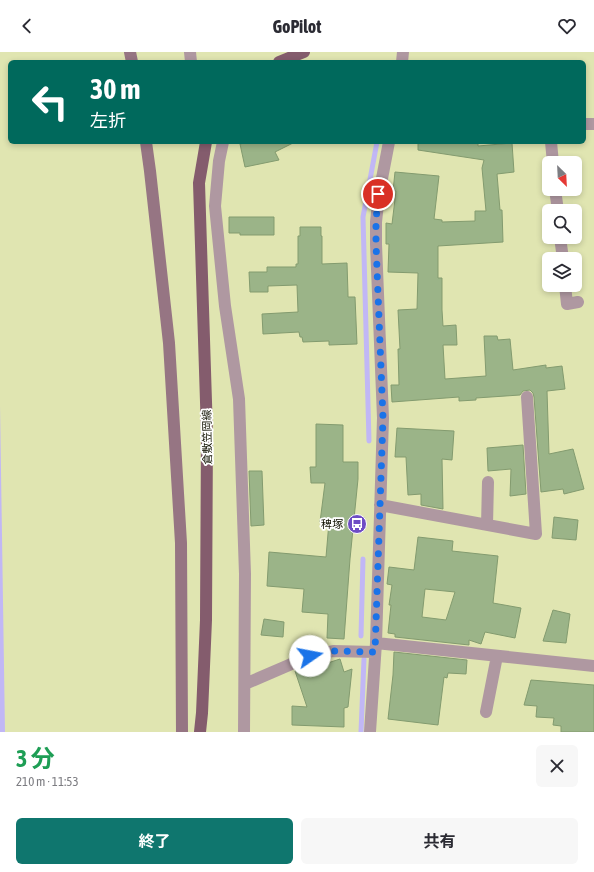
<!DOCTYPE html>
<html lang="ja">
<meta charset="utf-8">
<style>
:root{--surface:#fff;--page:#f7f7f7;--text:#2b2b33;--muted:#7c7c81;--accent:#0f766e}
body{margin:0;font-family:"Asap Condensed","Noto Sans JP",sans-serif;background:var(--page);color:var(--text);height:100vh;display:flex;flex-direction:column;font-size:15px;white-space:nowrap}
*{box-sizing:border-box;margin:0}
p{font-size:13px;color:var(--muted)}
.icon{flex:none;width:22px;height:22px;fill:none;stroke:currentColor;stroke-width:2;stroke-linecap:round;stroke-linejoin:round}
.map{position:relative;height:680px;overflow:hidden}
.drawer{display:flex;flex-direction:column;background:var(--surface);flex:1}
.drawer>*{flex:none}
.guide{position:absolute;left:8px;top:8px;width:578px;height:84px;border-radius:6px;box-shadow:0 2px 6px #0003;background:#00695c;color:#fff;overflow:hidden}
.needle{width:26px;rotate:156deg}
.buttons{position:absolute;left:542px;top:104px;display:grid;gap:8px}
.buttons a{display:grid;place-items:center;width:40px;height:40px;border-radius:6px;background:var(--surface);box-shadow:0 2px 6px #0003;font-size:20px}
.pin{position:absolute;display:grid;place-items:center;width:34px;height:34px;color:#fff;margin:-17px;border:2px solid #fff;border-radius:50%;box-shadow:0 1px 4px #0007}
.me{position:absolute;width:44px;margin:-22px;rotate:78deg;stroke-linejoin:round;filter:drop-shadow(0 0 3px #0008)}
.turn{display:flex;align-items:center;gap:14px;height:84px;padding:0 16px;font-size:18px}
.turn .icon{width:52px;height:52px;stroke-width:2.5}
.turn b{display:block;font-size:28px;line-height:34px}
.round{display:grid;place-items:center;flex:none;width:42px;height:42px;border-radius:6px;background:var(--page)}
.overview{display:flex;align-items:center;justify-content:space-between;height:68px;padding:0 16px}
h1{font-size:24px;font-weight:700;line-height:30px;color:#1e9e55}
.primary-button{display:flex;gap:8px;margin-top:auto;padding:8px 16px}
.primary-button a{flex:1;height:46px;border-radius:6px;background:var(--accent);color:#fff;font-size:16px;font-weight:700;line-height:46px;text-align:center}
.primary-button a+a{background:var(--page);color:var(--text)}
header{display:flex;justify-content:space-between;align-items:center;height:52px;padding:0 16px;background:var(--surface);font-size:18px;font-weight:700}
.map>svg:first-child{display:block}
.water{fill:#c1b7f5}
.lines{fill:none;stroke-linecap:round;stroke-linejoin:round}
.stream{stroke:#c1b7f5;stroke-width:5}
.building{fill:#9bb488;stroke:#839b6f;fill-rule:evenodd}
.street{stroke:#af98a1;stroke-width:12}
.secondary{stroke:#967583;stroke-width:12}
.primary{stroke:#845c6d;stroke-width:12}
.route{stroke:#1a73e8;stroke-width:7;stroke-dasharray:0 12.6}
.labels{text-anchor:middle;stroke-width:3.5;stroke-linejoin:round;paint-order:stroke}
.street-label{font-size:11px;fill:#111202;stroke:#fff}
.poi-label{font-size:11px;fill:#111202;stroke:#fff;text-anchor:end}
</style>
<header><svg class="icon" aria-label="back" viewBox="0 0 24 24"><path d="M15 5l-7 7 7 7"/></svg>GoPilot<svg class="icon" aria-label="heart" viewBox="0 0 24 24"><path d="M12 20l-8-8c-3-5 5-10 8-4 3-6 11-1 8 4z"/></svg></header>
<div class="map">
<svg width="594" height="680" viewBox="0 0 594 680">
<rect width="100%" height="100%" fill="#e0e5b1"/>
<path class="water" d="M0 353 5 680H0Z"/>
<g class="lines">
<path class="stream" d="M369 389 363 165 377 90
M361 584 363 507
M361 680 364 607"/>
</g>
<path class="building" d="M249 90H295L275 100 279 108 245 115 240 92Z
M418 90H478V94L512 91 514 120 497 122 500 158H502L503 190 438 194V226H442V258L443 274 456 273 457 293H443L445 327 486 324 484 284H497L498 288 510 287 513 318 546 313V316L562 314 565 337 547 339 549 402 573 397 584 437 564 442 563 437 541 440 534 345 533 341 530 338 523 339 520 343 476 346V348L459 349V345L392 350 391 333H399L398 297H400L398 258 417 257 418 221 388 220 389 192H386V171L392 172 396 139H393L395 120 439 124 434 167 442 168V170L475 169V159H486L482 116 484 108 418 98Z
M229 165H274V183H240V181H229Z
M300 175H321V184H322V212L347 211 348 242V245H355L357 292 329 293V289L303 290 302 285H300L299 280 263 282 262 262 298 260 297 233 268 234V240H250L249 220H267V215H296V212H298V184H300Z
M316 372 343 373V410H358V427L350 507 344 587 327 586 328 562 302 560 304 537 267 534 269 500 326 505 329 470H320L325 431H311L310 415H316Z
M397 376 454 379 452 408 442 407 443 457 421 453V442L408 443 406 405H395Z
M523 393 526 442 510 444 511 417 488 419 487 396Z
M249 419H262L264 473 251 474Z
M554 465 578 468 576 488 552 486Z
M418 485 453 489 452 499 498 504 493 551 521 556 515 586 485 580 481 592 469 588V593L395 585V582L388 581 391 553H389L392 533 387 532 389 515 414 518ZM425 537 455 540 446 568 422 565Z
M553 558 570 562 566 591 543 589Z
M264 567 284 570 283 585 261 583Z
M394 600 467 608 466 622 448 621 447 626 444 625 438 673 388 667 393 623Z
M340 607 344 620 352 617 348 655 344 656V675L292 673V654L307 655 295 619 310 612 312 616Z
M531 628 594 633V680H561V674L553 673 554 666 536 665 537 654 524 653Z"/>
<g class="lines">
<path class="street" d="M190 0 191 10
M402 10 403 0
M584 72H594
M223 90 219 109 215 154 225 254 239 347 245 522 244 680
M551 90 553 111
M555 137 558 159
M560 185 563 207
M565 233 567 252 578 250
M380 453 536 482 527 345
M487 473 488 430
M376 591 594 614
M245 632 310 604 333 599 375 600
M486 660 497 604
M370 680 376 591 383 366 376 192V170L379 142 389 90"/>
<path class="secondary" d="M130 0 132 10
M146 90 150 119 169 291 181 491 182 680"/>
<path class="primary" d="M279 10 304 0
M200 680 202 661 206 568 207 381 199 131 206 90"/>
</g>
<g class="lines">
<path class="route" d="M310 604 333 599 375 600 383 366 376 192V170L378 142"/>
</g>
<defs>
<g id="bus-disc" transform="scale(1)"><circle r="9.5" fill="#6e4cc5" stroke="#fff"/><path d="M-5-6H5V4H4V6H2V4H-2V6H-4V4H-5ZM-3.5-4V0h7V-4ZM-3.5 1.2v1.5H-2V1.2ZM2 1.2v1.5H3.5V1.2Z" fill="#fff"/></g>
</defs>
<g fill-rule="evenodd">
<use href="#bus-disc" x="357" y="472"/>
</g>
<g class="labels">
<g class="street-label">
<text transform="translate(207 385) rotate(-91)" y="4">倉敷笠岡線</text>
</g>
<g class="poi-label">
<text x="343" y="476">稗塚</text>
</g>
</g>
</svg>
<div class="buttons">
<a><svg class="needle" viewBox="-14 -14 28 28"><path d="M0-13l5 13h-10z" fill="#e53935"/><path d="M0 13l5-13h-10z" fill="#7c7c81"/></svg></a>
<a><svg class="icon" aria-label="search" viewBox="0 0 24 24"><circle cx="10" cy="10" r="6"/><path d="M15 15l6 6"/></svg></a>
<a><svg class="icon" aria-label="layers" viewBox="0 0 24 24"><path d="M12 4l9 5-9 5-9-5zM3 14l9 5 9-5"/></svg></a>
</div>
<div class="pin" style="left:378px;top:142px;background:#d93025"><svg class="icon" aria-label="arrive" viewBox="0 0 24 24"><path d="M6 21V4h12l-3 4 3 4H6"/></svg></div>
<svg class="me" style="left:310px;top:604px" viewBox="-20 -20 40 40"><circle r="19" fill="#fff"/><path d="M0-13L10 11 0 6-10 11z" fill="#1a73e8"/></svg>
<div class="guide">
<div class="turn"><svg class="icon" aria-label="left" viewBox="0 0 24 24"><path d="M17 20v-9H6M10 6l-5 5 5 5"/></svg><div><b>30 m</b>左折</div></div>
</div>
</div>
<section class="drawer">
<div class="overview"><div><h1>3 分</h1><p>210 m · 11:53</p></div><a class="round"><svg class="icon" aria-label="close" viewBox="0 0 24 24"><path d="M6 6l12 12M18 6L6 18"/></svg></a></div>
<div class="primary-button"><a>終了</a><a>共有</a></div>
</section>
